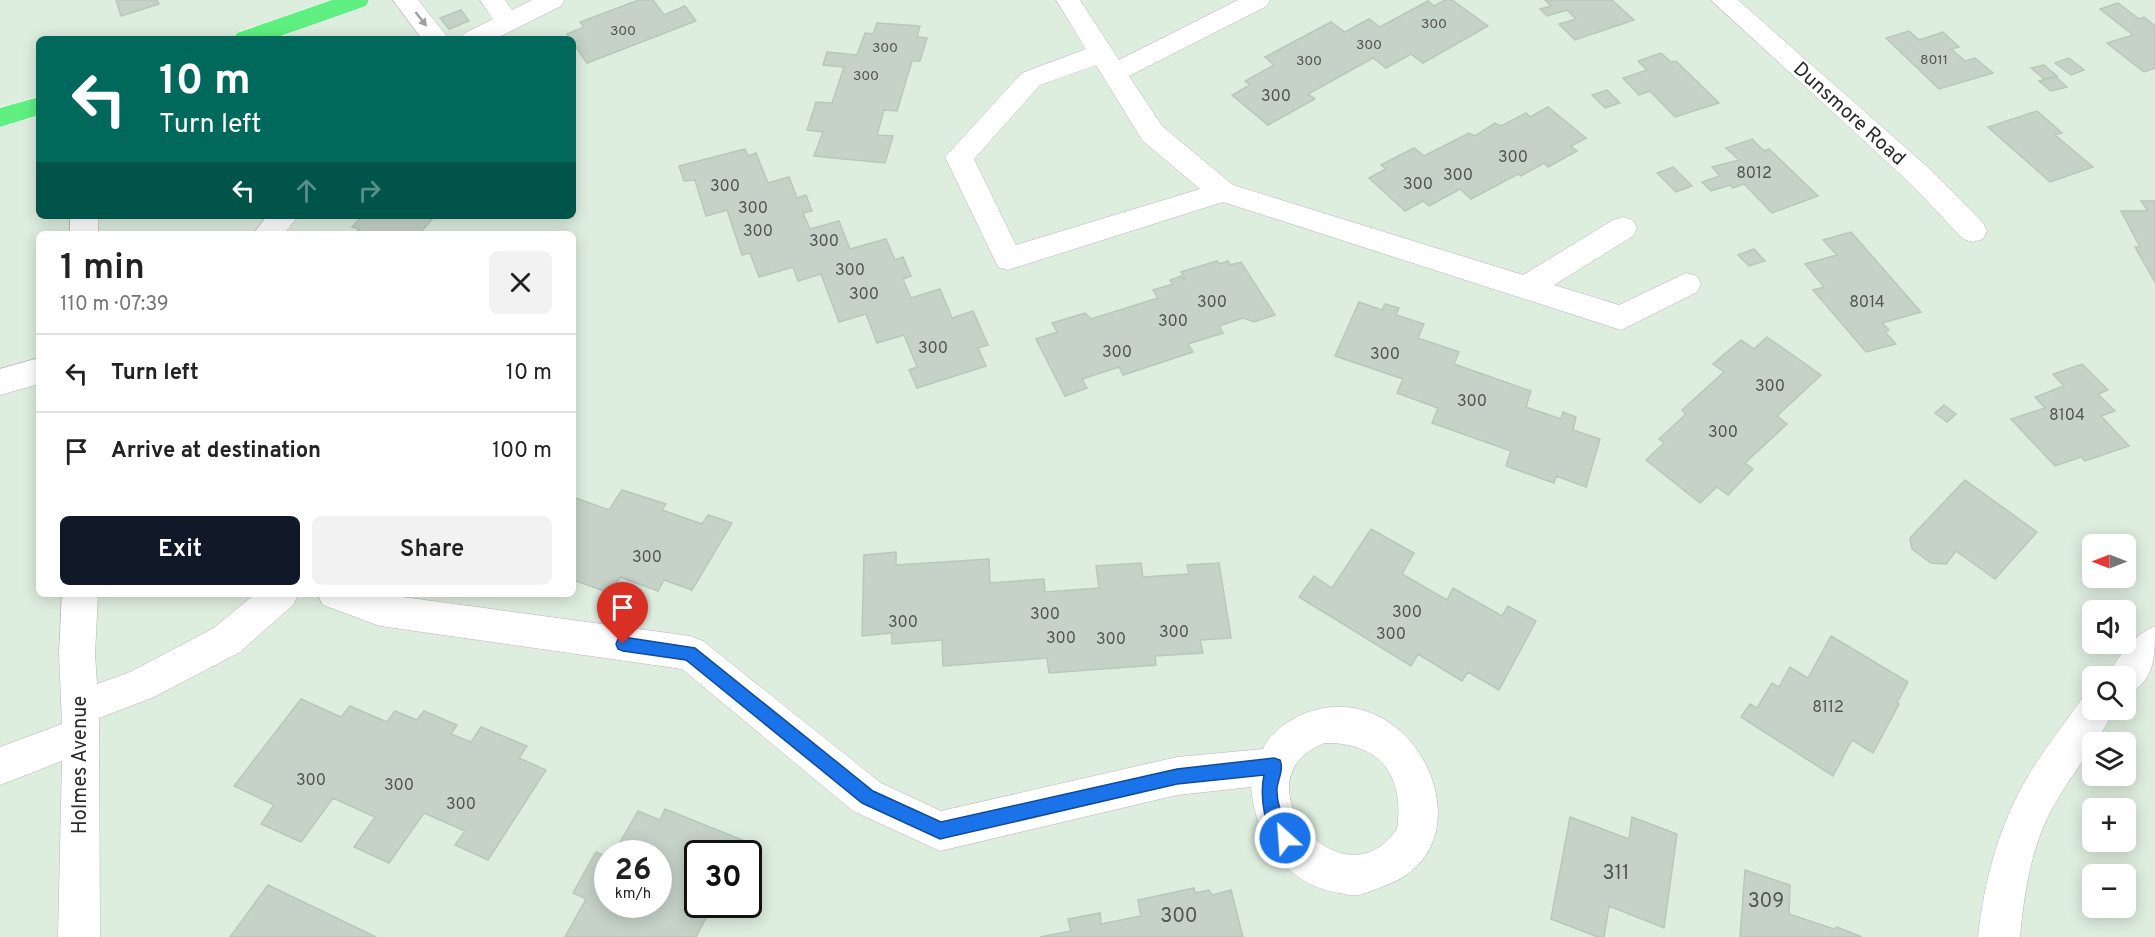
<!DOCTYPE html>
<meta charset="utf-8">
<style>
:root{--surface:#fff;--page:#f2f2f2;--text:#222;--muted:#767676;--line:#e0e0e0;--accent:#111827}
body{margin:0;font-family:Overpass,sans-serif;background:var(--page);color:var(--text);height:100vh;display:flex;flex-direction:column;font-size:22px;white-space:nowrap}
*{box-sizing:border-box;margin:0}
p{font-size:20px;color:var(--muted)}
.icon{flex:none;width:33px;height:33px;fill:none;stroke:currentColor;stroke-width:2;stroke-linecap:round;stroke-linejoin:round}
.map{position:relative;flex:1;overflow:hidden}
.panel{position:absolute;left:36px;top:231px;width:540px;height:366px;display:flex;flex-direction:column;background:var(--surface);border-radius:9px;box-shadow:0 3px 15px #0003}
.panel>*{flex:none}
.hud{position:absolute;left:36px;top:36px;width:540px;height:183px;border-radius:9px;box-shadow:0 3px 15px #0003;background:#00695c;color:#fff;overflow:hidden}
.needle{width:39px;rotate:270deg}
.buttons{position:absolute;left:2082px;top:534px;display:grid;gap:12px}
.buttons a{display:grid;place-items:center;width:54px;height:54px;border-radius:9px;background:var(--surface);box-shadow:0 3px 15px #0003;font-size:30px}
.speed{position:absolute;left:594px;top:840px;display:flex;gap:12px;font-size:30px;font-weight:700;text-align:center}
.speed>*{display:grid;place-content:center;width:78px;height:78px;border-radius:50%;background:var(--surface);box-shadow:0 3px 15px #0003;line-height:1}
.speed small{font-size:15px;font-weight:400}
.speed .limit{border:3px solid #111;border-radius:9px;background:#fff;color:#111}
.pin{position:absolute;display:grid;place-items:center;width:51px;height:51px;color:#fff;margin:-62px -26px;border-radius:50% 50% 50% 0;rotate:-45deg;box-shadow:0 0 6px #0007}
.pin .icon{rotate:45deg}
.me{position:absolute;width:66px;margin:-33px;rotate:334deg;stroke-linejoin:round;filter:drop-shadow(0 0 4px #0008)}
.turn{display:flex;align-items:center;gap:21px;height:126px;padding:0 24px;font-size:27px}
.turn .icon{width:78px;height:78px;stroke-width:2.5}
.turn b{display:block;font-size:42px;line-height:51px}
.lanes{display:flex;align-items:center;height:57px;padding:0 24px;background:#0003;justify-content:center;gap:30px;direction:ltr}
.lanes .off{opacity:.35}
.round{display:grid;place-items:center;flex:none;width:63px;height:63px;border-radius:9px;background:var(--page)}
.head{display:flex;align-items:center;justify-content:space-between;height:102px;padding:0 24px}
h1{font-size:36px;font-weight:600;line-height:45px}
.cta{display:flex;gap:12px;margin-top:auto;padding:12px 24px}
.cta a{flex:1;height:69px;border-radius:9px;background:var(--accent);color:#fff;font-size:24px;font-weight:600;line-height:69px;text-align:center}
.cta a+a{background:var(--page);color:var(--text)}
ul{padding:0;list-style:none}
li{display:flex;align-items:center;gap:18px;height:78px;padding:0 24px;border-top:2px solid var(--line)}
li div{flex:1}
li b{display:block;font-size:22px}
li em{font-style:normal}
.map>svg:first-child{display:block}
.building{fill:#c6d2c7;stroke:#b7c8b9;stroke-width:1.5}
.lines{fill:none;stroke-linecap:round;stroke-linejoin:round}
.minor-casing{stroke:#bfb1bb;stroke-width:1}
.major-casing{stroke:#fff;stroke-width:1}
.minor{fill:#fff;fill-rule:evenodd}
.major{fill:#5ff081;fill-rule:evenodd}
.oneway{fill:#a0a0a0}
.route{fill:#1a73e8;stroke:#114b97;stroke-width:1.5}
.labels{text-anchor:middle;stroke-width:5;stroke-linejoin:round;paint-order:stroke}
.far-number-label{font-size:14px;fill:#525552}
.number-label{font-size:16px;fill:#525552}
.street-label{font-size:20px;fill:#2b2b2b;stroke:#fff}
.near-number-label{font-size:20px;fill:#525552}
</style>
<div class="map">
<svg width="2155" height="937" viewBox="0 0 2155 937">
<rect width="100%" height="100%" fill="#ddedde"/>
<path class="building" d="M116 0H157L159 4 121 16Z
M639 0H653L664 15 685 6 696 21 587 63 567 34 584 27 580 22Z
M1445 0H1452L1488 26 1423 63 1411 54 1386 68 1373 58 1308 94 1315 99 1268 125 1232 95 1250 85 1245 81 1274 65 1265 57 1331 22 1345 32 1369 19 1380 27 1428 1 1434 6Z
M1545 0H1612L1634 20 1575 40 1559 24 1576 19 1567 10 1547 16 1540 9 1551 6Z
M2118 3 2139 19 2144 17 2155 26V68L2144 72 2107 43 2133 35 2100 9Z
M461 10 469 21 449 29 440 18Z
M877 23 920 26 917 37 927 38 920 61H912L897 111 884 110 877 135 893 136 885 163 814 156 823 132 807 130 816 102 832 103 844 67 823 65 827 52 857 55 865 33 873 34Z
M1909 31 1919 40 1943 32 1959 47 1951 49 1965 61 1975 58 1993 73 1939 89 1886 38Z
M1661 53 1671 62 1676 61 1719 103 1675 117 1650 91 1639 95 1623 78 1647 70 1638 61Z
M2069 58 2084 70 2071 75 2055 63Z
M2044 65 2057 76 2044 79 2031 68Z
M2056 77 2067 87 2051 91 2039 81Z
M1607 90 1620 103 1605 108 1592 95Z
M1548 107 1586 138 1571 146 1577 151 1548 167 1544 163 1521 176 1518 174 1471 199 1460 189 1429 206 1423 201 1405 211 1369 178 1386 169 1381 165 1414 148 1424 156 1469 133 1475 136 1495 123 1501 126 1526 113 1530 117Z
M2037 111 2062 133 2055 135 2093 167 2050 182 1988 127Z
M1752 139 1764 151 1769 149 1818 196 1772 213 1744 184 1733 188 1730 185 1711 191 1702 182 1720 176 1712 167 1739 160 1726 148Z
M745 149 748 156 756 153 768 183 789 177 797 198 806 195 812 211 803 213 810 229 839 221 850 249 886 239 895 260 903 257 911 276 903 279 911 298 940 289 952 318 973 311 988 345 978 348 986 366 917 388 909 370 917 367 904 335 877 343 866 314 839 322 821 274 798 281 793 267 759 277 750 253 742 255 727 210 706 216 695 180 684 181 679 166Z
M1673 167 1692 186 1676 192 1657 173Z
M2141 201H2155V282L2135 247H2140L2121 211H2148Z
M362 216H435L419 234H355L359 229 352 227Z
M1851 232 1921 312 1882 323 1889 330 1885 332 1896 344 1866 352 1813 290 1824 287 1805 264 1837 255 1823 240Z
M1754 249 1765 261 1749 266 1738 255Z
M1217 261 1219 264 1228 261 1230 265 1241 262 1275 315 1254 322 1243 318 1219 326 1223 333 1188 344 1193 352 1123 375 1119 367 1082 379 1087 388 1065 396 1036 339 1057 332 1052 323 1085 313 1091 319 1158 298 1153 290 1173 284 1170 280 1181 276 1184 280H1186L1181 272Z
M1359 302 1382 310 1385 304 1399 308 1396 315 1424 324 1418 338 1459 352 1454 364 1531 391 1526 407 1561 419 1563 412 1576 417 1573 430 1600 439 1586 487 1556 476 1554 483 1506 466 1511 451 1432 423 1438 408 1397 393 1403 379 1335 356Z
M1767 337 1821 375 1777 416 1787 424 1745 463 1753 469 1728 495 1717 487 1700 503 1646 460 1664 443 1659 439 1686 414 1682 410 1724 372 1713 364 1741 340 1754 349Z
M2082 364 2108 390 2098 394 2115 411 2101 416 2129 446 2085 461 2081 457 2055 466 2011 419 2045 408 2035 397 2064 386 2053 374Z
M1944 405 1956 414 1947 422 1935 413Z
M1965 480 2037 532 1995 579 1956 551 1946 564 1931 563 1912 549 1910 538Z
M622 490 666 504 662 510 702 524 708 515 732 523 692 590 664 580 658 591 620 577 610 593 573 580V497L609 510Z
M1371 529 1414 553 1402 574 1447 600 1453 588 1502 616 1508 606 1536 621 1499 690 1468 672 1462 681 1418 654 1411 666 1299 597 1314 576 1332 588Z
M896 552V565L989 559 990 583 1044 579 1045 592 1099 588 1096 566 1141 563 1143 577 1189 574 1187 565 1219 563 1231 638 1200 640 1203 653 1155 656 1156 665 1049 673 1047 658 943 666 942 640 892 644V633L862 636 864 555Z
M1831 636 1908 682 1897 703 1899 704 1873 753 1852 740 1833 776 1741 717 1750 704 1757 708 1772 683 1779 687 1790 667 1808 678Z
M301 699 341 717 350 706 387 722 395 711 417 720 424 711 457 725 451 734 471 742 481 727 527 746 519 758 546 770 488 860 455 845 465 831 424 813 389 863 354 847 375 817 333 798 301 842 261 824 274 805 234 786Z
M665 809 755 845 748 857V854H698V904H713L696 937H565L586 899 573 893 596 852 608 857V904H658V854H630L617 848 638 811 660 820Z
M1570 817 1629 839 1632 817 1677 834 1664 928 1609 906 1604 937H1598L1551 919Z
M1745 870 1790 885 1789 914 1834 929 1837 927 1862 937H1740Z
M268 885 376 937H230Z
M1194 888 1195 893 1209 890 1212 895 1231 890 1243 937H1040L1071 931 1068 919 1100 913 1101 924 1141 916 1138 900Z"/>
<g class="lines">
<g class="minor-casing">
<path id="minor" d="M393 0H418L449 39H422Z
M480 0H505L512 10 532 0H564L561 6 495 39H461L465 33 493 19Z
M1056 0H1080L1119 60 1238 0H1270L1267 6 1129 76 1162 126 1233 185 1523 275 1613 220 1623 217 1633 220 1637 228 1633 236 1554 285 1619 305 1686 273 1697 276 1701 284 1697 292 1621 330 1223 202 1008 270 998 267 945 157 1022 73 1086 49ZM1096 65 1142 140 1200 189 1016 245 974 159 1040 85Z
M1711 0H1738L1931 170 1983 223 1987 231 1983 239 1973 242 1963 239 1911 184Z
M70 216H98V234H70Z
M267 216H298L284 234H253Z
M39 358V384L0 395V369Z
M62 594H98L95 654 97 684 130 672 214 628 255 594H299L293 605 240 652 154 697 99 718 100 937H58L62 761 0 785V747L62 724 59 654Z
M317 594H381L690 636 703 641 881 783 941 811 1177 757 1263 749C1269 733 1288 721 1303 714 1416 669 1496 848 1384 886 1376 889 1366 894 1358 895 1352 896 1345 894 1340 893 1287 886 1255 837 1251 787L1177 795 940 851 853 811 682 669 380 626 323 605ZM1325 743C1380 742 1405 776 1397 829 1342 910 1232 778 1325 743Z
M2155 626C2155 657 2155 683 2126 694V676H2108C2117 657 2135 634 2155 626Z
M2092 694V710H2115L2096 742H2092V747C2080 765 2067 783 2056 802 2032 841 2024 892 2020 937H1978C1984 882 1999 825 2028 776 2044 749 2065 723 2083 697Z"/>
</g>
<g class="major-casing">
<path id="major" d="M332 0H369L366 6 272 39H233L237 33Z
M39 97V115L0 127V108Z"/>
</g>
<use href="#minor" class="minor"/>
<use href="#major" class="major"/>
</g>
<defs><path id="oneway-solid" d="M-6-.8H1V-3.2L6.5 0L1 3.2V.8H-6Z" transform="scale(1.5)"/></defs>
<use class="oneway" href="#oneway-solid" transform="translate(421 19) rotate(52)"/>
<path class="route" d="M623 637 695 648 873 791 941 822 1177 769 1274 758 1280 760C1284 770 1278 779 1277 788 1276 808 1286 822 1293 838L1291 844 1285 846C1263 838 1260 794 1264 775L1177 784 940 839 862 803 686 660 623 651 618 649 616 644 618 639Z"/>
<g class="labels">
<g class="far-number-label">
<text x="1434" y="28">300</text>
<text x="623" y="35">300</text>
<text x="1369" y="49">300</text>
<text x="885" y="52">300</text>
<text x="1934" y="64">8011</text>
<text x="1309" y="65">300</text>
<text x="866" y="80">300</text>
</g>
<g class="number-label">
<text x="1276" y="101">300</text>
<text x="1513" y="162">300</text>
<text x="1754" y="178">8012</text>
<text x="1458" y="180">300</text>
<text x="1418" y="189">300</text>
<text x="725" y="191">300</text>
<text x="753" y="213">300</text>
<text x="758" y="236">300</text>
<text x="824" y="246">300</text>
<text x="850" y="275">300</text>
<text x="864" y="299">300</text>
<text x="1212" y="307">300</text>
<text x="1867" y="307">8014</text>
<text x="1173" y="326">300</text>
<text x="933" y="353">300</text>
<text x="1117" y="357">300</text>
<text x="1385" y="359">300</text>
<text x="1770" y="391">300</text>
<text x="1472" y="406">300</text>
<text x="2067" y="420">8104</text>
<text x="1723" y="437">300</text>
<text x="647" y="562">300</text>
<text x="1407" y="617">300</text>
<text x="1045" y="619">300</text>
<text x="903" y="627">300</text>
<text x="1174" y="637">300</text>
<text x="1391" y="639">300</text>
<text x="1061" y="643">300</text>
<text x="1111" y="644">300</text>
<text x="1828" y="712">8112</text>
<text x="311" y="785">300</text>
<text x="399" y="790">300</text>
<text x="461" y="809">300</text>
</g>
<g class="street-label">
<text transform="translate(1850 113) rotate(42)" y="7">Dunsmore Road</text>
<text transform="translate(79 765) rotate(-90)" y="7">Holmes Avenue</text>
</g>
<g class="near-number-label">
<text x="1616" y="879">311</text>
<text x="1766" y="907">309</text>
<text x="1179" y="922">300</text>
</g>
</g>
</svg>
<div class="buttons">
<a><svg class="needle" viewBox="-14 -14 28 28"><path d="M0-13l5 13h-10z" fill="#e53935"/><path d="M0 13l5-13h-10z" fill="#767676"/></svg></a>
<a><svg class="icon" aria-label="sound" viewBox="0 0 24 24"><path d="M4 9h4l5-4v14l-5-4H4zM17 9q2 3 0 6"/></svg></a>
<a><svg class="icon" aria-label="search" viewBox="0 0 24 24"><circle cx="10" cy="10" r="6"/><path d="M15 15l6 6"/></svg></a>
<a><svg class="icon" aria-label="layers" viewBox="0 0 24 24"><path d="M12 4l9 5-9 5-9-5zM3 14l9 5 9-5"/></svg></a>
<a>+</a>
<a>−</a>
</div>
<div class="speed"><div>26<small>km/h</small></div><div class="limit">30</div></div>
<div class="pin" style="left:623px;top:644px;background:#d93025"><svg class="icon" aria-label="arrive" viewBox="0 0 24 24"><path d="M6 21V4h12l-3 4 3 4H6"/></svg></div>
<svg class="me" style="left:1285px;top:838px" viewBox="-20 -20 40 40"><circle r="17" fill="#1a73e8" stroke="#fff" stroke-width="3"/><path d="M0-11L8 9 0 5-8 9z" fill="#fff"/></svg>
<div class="hud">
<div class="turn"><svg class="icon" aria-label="left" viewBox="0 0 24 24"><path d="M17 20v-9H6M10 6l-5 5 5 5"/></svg><div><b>10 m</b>Turn left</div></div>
<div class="lanes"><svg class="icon" aria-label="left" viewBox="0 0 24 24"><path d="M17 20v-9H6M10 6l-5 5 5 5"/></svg><svg class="icon off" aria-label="ahead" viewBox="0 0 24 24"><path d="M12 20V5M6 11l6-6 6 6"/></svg><svg class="icon off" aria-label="right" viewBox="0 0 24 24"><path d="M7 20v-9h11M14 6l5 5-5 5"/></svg></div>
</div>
<section class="panel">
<div class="head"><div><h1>1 min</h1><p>110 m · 07:39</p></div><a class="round"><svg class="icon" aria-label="close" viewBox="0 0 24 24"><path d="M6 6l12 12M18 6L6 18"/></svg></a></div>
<ul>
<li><svg class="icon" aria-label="left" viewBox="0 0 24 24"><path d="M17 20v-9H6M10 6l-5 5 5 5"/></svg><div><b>Turn left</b></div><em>10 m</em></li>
<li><svg class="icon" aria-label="arrive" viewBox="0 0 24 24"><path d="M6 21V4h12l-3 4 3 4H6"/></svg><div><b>Arrive at destination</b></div><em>100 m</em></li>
</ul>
<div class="cta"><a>Exit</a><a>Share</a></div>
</section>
</div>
